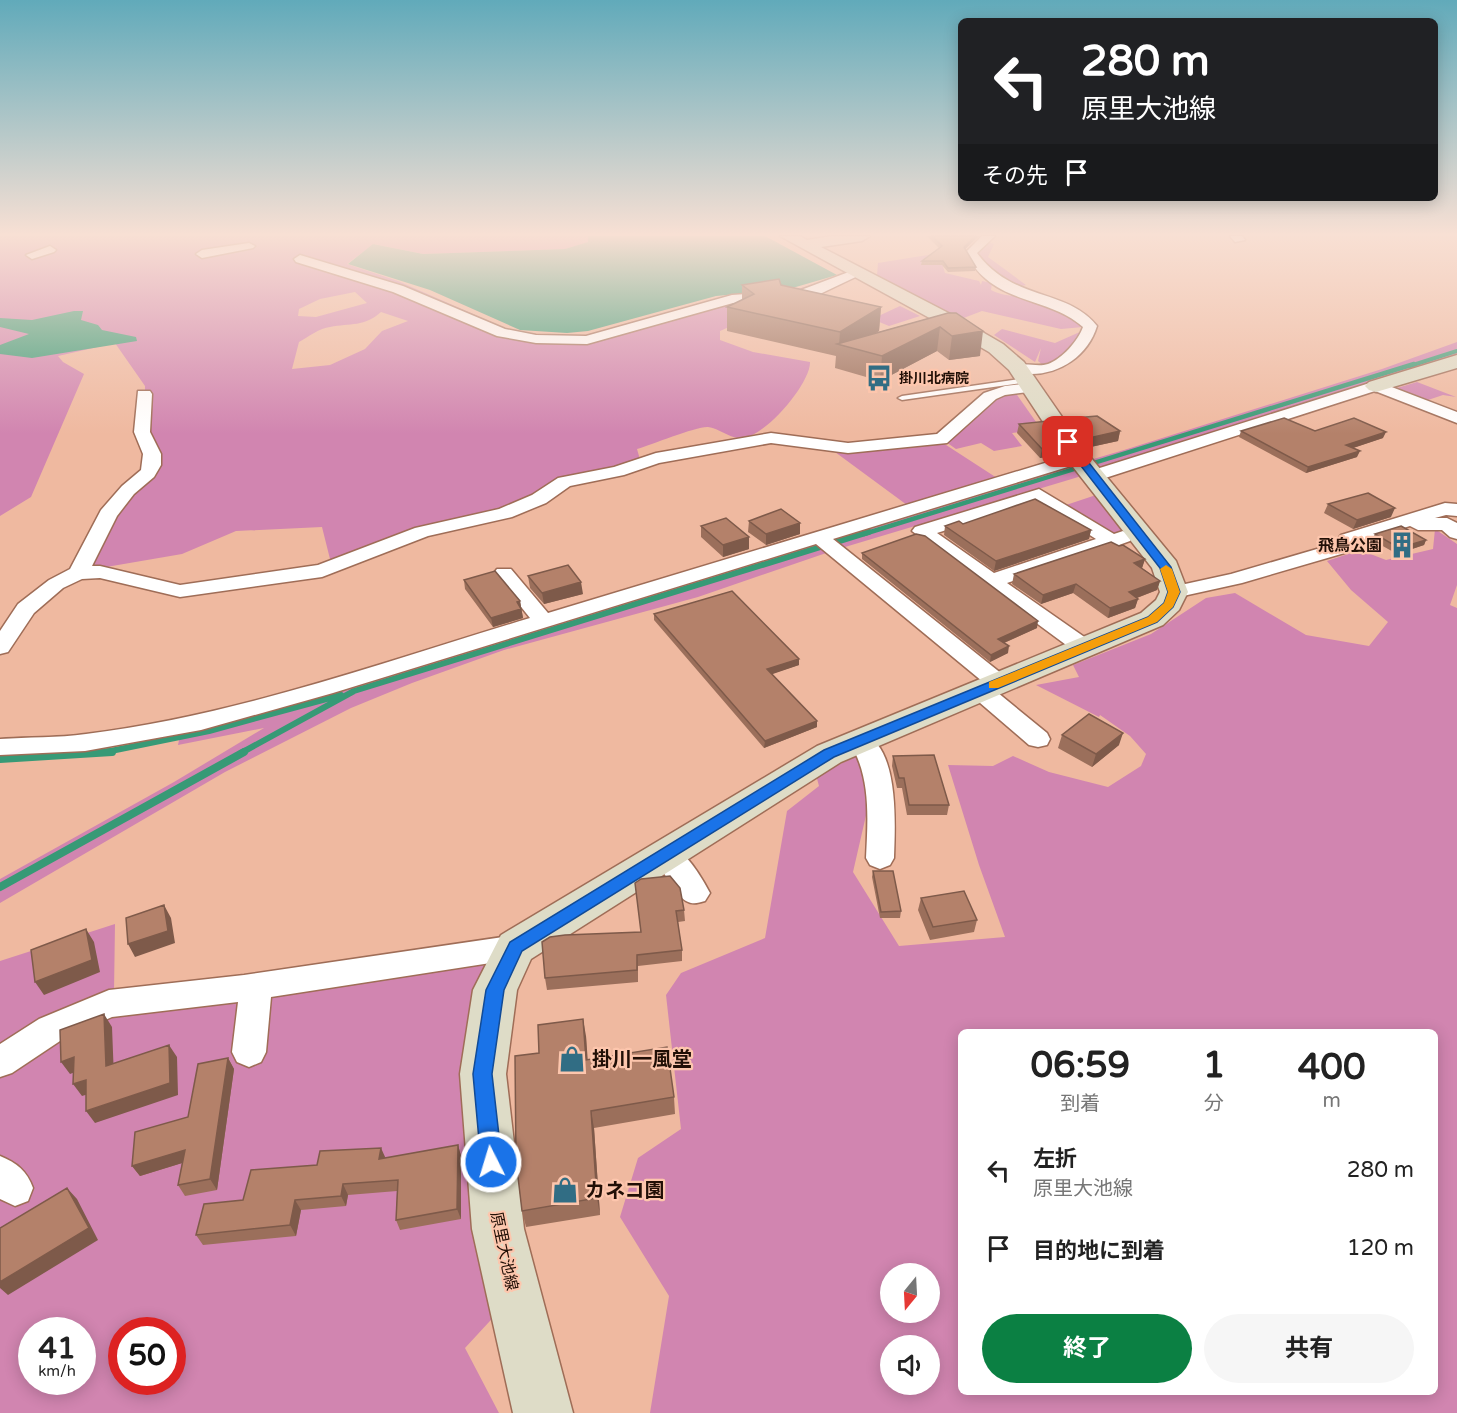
<!DOCTYPE html>
<html lang="ja">
<meta charset="utf-8">
<style>
:root{--surface:#fff;--page:#f6f6f6;--text:#222;--muted:#767676;--accent:#0b8043}
body{margin:0;font-family:"Varela Round","Noto Sans JP",sans-serif;background:var(--page);color:var(--text);height:100vh;display:flex;flex-direction:column;font-size:22px;white-space:nowrap}
*{box-sizing:border-box;margin:0}
p{font-size:20px;color:var(--muted)}
.icon{flex:none;width:33px;height:33px;fill:none;stroke:currentColor;stroke-width:2;stroke-linecap:round;stroke-linejoin:round}
.map{position:relative;flex:1;overflow:hidden}
.side{position:absolute;left:958px;top:1029px;width:480px;height:366px;display:flex;flex-direction:column;background:var(--surface);border-radius:9px;box-shadow:0 3px 15px #0003}
.side>*{flex:none}
.hud{position:absolute;left:958px;top:18px;width:480px;height:183px;border-radius:9px;box-shadow:0 3px 15px #0003;background:#202124;color:#fff;overflow:hidden}
.needle{width:39px;rotate:198deg}
.buttons{position:absolute;left:880px;top:1263px;display:grid;gap:12px}
.buttons a{display:grid;place-items:center;width:60px;height:60px;border-radius:50%;background:var(--surface);box-shadow:0 3px 15px #0003;font-size:30px}
.speed{position:absolute;left:18px;top:1317px;display:flex;gap:12px;font-size:30px;font-weight:700;text-align:center}
.speed>*{display:grid;place-content:center;width:78px;height:78px;border-radius:50%;background:var(--surface);box-shadow:0 3px 15px #0003;line-height:1}
.speed small{font-size:15px;font-weight:400}
.speed .limit{border:9px solid #d22;background:#fff;color:#111}
.pin{position:absolute;display:grid;place-items:center;width:51px;height:51px;color:#fff;margin:-26px;border-radius:12px;box-shadow:0 3px 9px #0006}
.me{position:absolute;width:66px;margin:-33px;rotate:355deg;stroke-linejoin:round;filter:drop-shadow(0 0 4px #0008)}
.turn{display:flex;align-items:center;gap:21px;height:126px;padding:0 24px;font-size:27px}
.turn .icon{width:78px;height:78px;stroke-width:2.5}
.turn b{display:block;font-size:42px;line-height:51px}
.then{display:flex;align-items:center;height:57px;padding:0 24px;background:#0003;gap:12px;font-size:22px}
.eta{display:flex;justify-content:space-evenly;align-items:center;height:102px;text-align:center}
.eta b{font-size:36px;font-weight:700;line-height:42px}
.button{display:flex;gap:12px;margin-top:auto;padding:12px 24px}
.button a{flex:1;height:69px;border-radius:36px;background:var(--accent);color:#fff;font-size:24px;font-weight:700;line-height:69px;text-align:center}
.button a+a{background:var(--page);color:var(--text)}
ul{padding:0;list-style:none}
li{display:flex;align-items:center;gap:18px;height:78px;padding:0 24px}
li div{flex:1}
li b{display:block;font-size:22px}
li em{font-style:normal}
.map>svg:first-child{display:block}
.green{fill:#d185b0;fill-rule:evenodd}
.water{fill:#379a76}
.lines{fill:none;stroke-linecap:round;stroke-linejoin:round}
.stream-far3{stroke:#379a76;stroke-width:4}
.stream-far2{stroke:#379a76;stroke-width:4.5}
.stream-far1{stroke:#379a76;stroke-width:6}
.stream{stroke:#379a76;stroke-width:8}
.lane-casing{stroke:#9f6d57;stroke-width:3}
.street-casing{stroke:#9f6d57;stroke-width:3}
.secondary-casing{stroke:#9f6d57;stroke-width:3}
.lane{fill:#fff;fill-rule:evenodd}
.street{fill:#fff;fill-rule:evenodd}
.secondary{fill:#dedcc7;fill-rule:evenodd}
.wall{fill:#9b6f5b}
.shaded-wall{fill:#7e5a4a}
.building{fill:#b4816a;stroke:#7e5a4a;stroke-width:1.5}
.route{fill:#1a73e8;stroke:#114b97;stroke-width:1.5}
.slow{fill:#f59e0b}
.labels{text-anchor:middle;stroke-width:4.5;stroke-linejoin:round;paint-order:stroke}
.far-poi-label{font-size:14px;font-weight:bold;fill:#210f06;stroke:#fdc6ad;text-anchor:start}
.poi-label{font-size:16px;font-weight:bold;fill:#210f06;stroke:#fdc6ad;text-anchor:end}
.street-label{font-size:16px;fill:#210f06;stroke:#fdc6ad}
.near-poi-label{font-size:20px;font-weight:bold;fill:#210f06;stroke:#fdc6ad;text-anchor:start}
</style>
<div class="map">
<svg width="1457" height="1413" viewBox="0 0 1457 1413">
<rect width="100%" height="100%" fill="#efb9a0"/>
<path class="green" d="M0 236H588L589 242 565 249 423 254 374 244 347 264 398 281 521 335 578 339 801 288 835 277 840 278 720 331V340L753 352 810 362C811 383 762 442 738 438 728 437 718 428 708 427 697 426 651 445 637 449L641 463 562 483 539 499 419 533 332 567 322 527 236 531 182 554 83 571 92 551 144 476 145 386 115 343 58 356 63 362 84 374 31 497 0 516ZM355 292 367 303 316 317 298 316 299 309 320 299ZM381 312 408 321 382 331 365 349 330 365 292 369 299 342C308 337 320 328 330 327 350 323 365 327 381 312Z
M987 242 994 244 988 257 1026 285C1003 292 989 269 974 253Z
M934 254 942 263 945 273 979 281 981 285 982 281 992 283 991 290C1003 296 1011 295 1024 298 1043 301 1072 312 1083 327L1061 329 982 311 961 319 877 275 878 263Z
M900 306 920 316 889 326 872 319Z
M1002 329 1055 343 1082 331C1078 342 1054 364 1044 366L1038 361 1041 348 1035 362 994 335Z
M1457 342V355L1075 478 835 550 698 597 504 650 412 683 351 708 225 772 0 903V879L174 782 264 728 178 745 182 726 1124 450 1382 369Z
M1417 382 1456 397 1443 395 1428 400 1397 388Z
M1015 392 1041 429 1012 433 1022 446 994 451 981 443 956 449 946 442 998 396Z
M943 443 997 478 907 505 835 452Z
M1096 495 1130 535 1112 541 1060 507Z
M1435 529 1457 544V585L1450 605 1457 608V1413H650L669 1296 620 1217 638 1158 681 1129 666 995 681 973 765 938 787 811 819 786 816 775 862 754 873 785 853 872 899 946 1005 937 979 865 948 765 993 766 1013 756 1049 772 1108 787 1141 766 1146 754 1130 736 1100 715 1099 717 1036 685 1079 677 1073 665 1151 634 1206 598 1235 593 1306 635 1369 646 1388 622 1351 590 1327 561 1360 550 1386 560 1433 549ZM962 1032H1436V1392H962ZM891 1274H930V1312H891ZM891 1346H930V1384H891Z
M115 924 114 992 0 1058V961Z
M514 950 474 1165 514 1295 465 1348 499 1413H0V1064L104 1006ZM32 1330H82V1382H32ZM122 1330H172V1382H122Z"/>
<path class="water" d="M588 236H765L837 275 789 289 716 296 588 331 567 333 520 330 430 290 348 264 373 244 423 254 565 249 588 242Z
M74 311H83L81 320 98 325 102 330 136 337 137 341 32 358 0 354V345L29 334 0 327V318L32 320Z"/>
<g class="lines">
<path class="stream-far3" d="M1410 366 1457 351"/>
<path class="stream-far2" d="M864 534 1414 364"/>
<path class="stream-far1" d="M101 753 209 731 341 695
M241 753 354 691 869 532"/>
<path class="stream" d="M0 759 112 752
M0 887 244 752"/>
<g class="lane-casing">
<path id="lane" d="M1026 378 1030 380 1029 382 902 400 898 398 902 396Z"/>
</g>
<g class="street-casing">
<path id="street" d="M982 236H995L977 253C1013 302 1067 288 1097 326 1088 356 1059 375 1029 374 1022 374 1016 374 1012 369 1020 360 1036 368 1048 364 1062 359 1078 341 1083 327 1055 302 1014 303 986 279 977 272 971 262 965 253Z
M1230 236H1242L1245 240 1235 242Z
M249 243 255 246 253 248 202 258 196 254 202 250Z
M50 246 56 250 54 252 32 259 26 255Z
M300 255 403 286 505 329 536 335 586 336 732 295 801 290 854 270 858 269 864 273 822 293 801 298 733 303 587 344 536 343 497 336 393 292 296 262 294 259Z
M1376 381 1457 412V423L1375 391 1099 480H1087L1084 476 1087 472Z
M1031 383 1039 388 1036 391 1005 395 996 399 947 443 848 453 771 443 659 463 624 475 570 486 546 503 512 517 428 536 322 577 180 597 100 578 82 579 63 588 34 613 8 652 0 654V631L18 604 49 580 70 569 101 510 122 486 141 470 143 454 134 432 138 391H150L152 394 150 432 161 454V465L154 477 134 494 117 516 92 566H100L180 585 318 565 415 528 499 509 532 495 558 478 614 467 656 453 771 433 848 443 937 434 984 393 1005 386Z
M1078 453 1084 454 1087 458 1084 462 833 539 1007 678 1011 683 1007 688H992L1047 733 1050 739 1047 745 1038 747 1029 745 972 696 968 691 972 686H988L816 544 333 693 201 730 85 751 0 755V739C28 737 58 738 86 734 238 715 384 662 530 618L494 573 497 569H511L548 613Z
M1039 489 1114 534 1123 531 1133 537 1130 541 1119 545 1007 583 1093 643 1096 648 1093 653H1077L912 531 915 527ZM1037 501 1096 539 994 573 937 533Z
M1445 503 1457 504V516L1446 515 1435 518H1447L1457 523V539L1450 537 1442 530H1418L1410 526 1355 543 1348 552 1242 583 1174 598 1167 596 1164 592 1167 588 1231 574 1334 544 1341 535Z
M861 733C900 744 895 826 894 858L890 865 880 869 870 865 866 858C868 816 871 777 849 741L852 735Z
M666 843C684 848 701 876 710 893L705 901C698 903 693 905 686 901 677 896 658 864 652 853L656 846Z
M516 935 527 938 531 947 527 956 516 959 271 997 266 1052 261 1062 249 1067 237 1062 232 1052 238 1002 112 1017 63 1039 12 1073 0 1077V1044L39 1019 109 990 244 975Z
M0 1156C17 1163 27 1171 33 1188L28 1201 15 1206 0 1199Z"/>
</g>
<g class="secondary-casing">
<path id="secondary" d="M780 236H800L807 240 832 236H870L862 241 821 247 960 319 1003 344 1024 362 1087 453 1176 561 1188 592 1179 610 1163 625 841 762 531 959 517 990 506 1074 524 1229 573 1413H513L472 1229 460 1074 473 990 501 935 817 746 1141 613 1156 600 1160 592 1152 568 1070 463 1009 370 989 352 946 327Z
M1457 355V368L1376 392 1369 390 1365 386 1369 382Z"/>
</g>
<use href="#lane" class="lane"/>
<use href="#street" class="street"/>
<use href="#secondary" class="secondary"/>
</g>
<path class="wall" d="M927 236H979L965 249 976 267 975 271 948 272 942 265H921L922 261 939 248Z
M742 285H781L881 307 879 331 875 333 948 313 980 356 949 360 937 351 880 381 835 368 836 356 727 331V307L742 300Z
M1075 418 1120 431 1118 441 1086 448 1073 428Z
M1019 424 1061 454 1040 458 1017 433Z
M1241 431H1315L1383 438 1353 448 1357 457 1306 473 1239 437Z
M1328 504 1391 517 1353 529 1324 513Z
M749 521 800 523V534L766 545 748 532Z
M963 524 1091 530 1089 539 994 571 944 535 945 526Z
M701 526 749 537V549L723 557 701 537Z
M1375 534 1426 540 1424 545 1397 554 1372 540Z
M862 553 1037 628 1004 643 1008 653 990 662 862 559Z
M1145 559 1142 568 1160 581 1157 590 1137 598 1138 599 1135 608 1108 618 1073 593 1041 604 1012 584 1014 574Z
M528 576 583 594 544 604 530 588Z
M464 580 520 601 523 618 493 627 465 589Z
M654 614 799 665 771 674 817 727 764 748 654 620Z
M1062 735 1119 745 1092 767 1058 748Z
M893 756 949 805 947 815H907L902 788H897L892 766Z
M873 871 901 911 900 918H880L872 877Z
M635 883 684 910 685 921 678 922 682 950V961L638 966V982L547 990 545 978 641 932Z
M921 898 977 920 974 932 930 940 918 910Z
M586 1036 587 1060 674 1097 675 1114 594 1128 600 1215 526 1227 522 1211 539 1053Z
M228 1058 234 1069 217 1190 185 1196 178 1185 182 1163 140 1176 132 1166 188 1117Z
M458 1145 461 1156V1219L400 1230 396 1220 397 1191 348 1195 346 1206 301 1210 296 1236 203 1245 196 1235 386 1158Z"/>
<path class="shaded-wall" d="M975 236H979L963 251 964 247Z
M881 307 879 331 852 348 839 345 840 332Z
M940 327 937 351 880 381 882 356Z
M983 331 980 356 949 360 952 336Z
M1120 431 1118 441 1086 448 1089 438Z
M1386 432 1383 438 1344 451 1346 445Z
M1063 444 1061 454 1040 458 1042 449Z
M1360 451 1357 457 1306 473 1308 467Z
M1395 508 1391 517 1353 529 1357 520Z
M800 523V534L766 545V534Z
M1091 530 1089 539 994 571 996 561Z
M749 537V549L723 557V545Z
M1426 540 1424 545 1397 554 1399 548Z
M1145 559 1142 568 1134 563Z
M1160 581 1157 590 1126 602 1129 592Z
M581 582 583 594 544 604 542 593Z
M1076 584 1073 593 1041 604 1043 595Z
M1138 599 1135 608 1108 618 1110 608Z
M520 601 523 618 493 627 491 618 517 602Z
M1038 621 1037 628 997 646 998 639Z
M1009 646 1008 653 990 662 991 655Z
M799 659V665L767 676V669Z
M817 721V727L764 748 765 741Z
M1123 733 1119 745 1092 767 1096 754Z
M164 905 171 918 175 943 135 957 128 944Z
M86 929 94 942 100 972 44 995 35 982Z
M104 1014 112 1027 114 1078 106 1066Z
M583 1019 586 1036 589 1077 586 1060Z
M169 1045 177 1057 178 1095 95 1123 86 1111Z
M74 1057 83 1069 70 1074 61 1062Z
M228 1058 234 1069 217 1190 210 1179Z
M86 1080 95 1092 82 1096 73 1084Z
M591 1111 594 1128 600 1215 597 1198Z
M458 1145 461 1156V1219L457 1209Z
M381 1148 386 1159H379Z
M185 1150 192 1160 140 1176 132 1166Z
M343 1184 348 1195 346 1206 341 1196Z
M67 1188 77 1199 98 1240 8 1295 0 1288V1282Z
M295 1200 301 1210 296 1236 290 1225Z"/>
<path class="building" d="M932 236H975L964 247 976 267 948 268 943 261H922L942 246Z
M779 279 781 285 881 307 840 332 727 307 754 294 742 285Z
M948 313H956L983 331 952 336 940 327 882 356 837 344Z
M1097 416 1120 431 1089 438 1075 418Z
M1284 418 1315 431 1354 418 1386 432 1346 445 1360 451 1308 467 1241 431Z
M1048 421 1063 444 1042 449 1019 424Z
M1368 493 1395 508 1357 520 1328 504Z
M1035 499 1091 530 996 561 945 526 959 521 963 524Z
M781 509 800 523 766 534 749 521Z
M726 518 749 537 723 545 701 526Z
M1401 526 1426 540 1399 548 1375 534Z
M916 534 925 536 1038 621 998 639 1009 646 991 655 862 553Z
M1111 542 1119 546 1123 545 1145 559 1134 563 1160 581 1129 592 1138 599 1110 608 1076 584 1043 595 1014 574Z
M568 565 581 582 542 593 528 576Z
M495 571 520 601 517 602 521 609 491 618 464 580Z
M732 591 799 659 767 669 817 721 765 741 654 614Z
M1089 714 1123 733 1096 754 1062 735Z
M934 755 949 805H909L904 778H899L893 756Z
M873 871H893L901 911 881 912Z
M670 876 680 888 684 910 676 911 682 950 637 955V970L545 978 542 942 550 937 565 935 641 932 635 883 641 879Z
M964 891 977 920 933 927 921 898Z
M164 905 168 931 128 944 126 918Z
M86 929 92 960 35 982 31 950Z
M104 1014 106 1066 169 1045 170 1083 86 1111V1080L73 1084 74 1057 61 1062 60 1030Z
M583 1019 586 1060 667 1047 674 1097 591 1111 597 1198 522 1211 516 1160 515 1056 539 1053 538 1025Z
M228 1058 210 1179 178 1185 185 1150 132 1166 135 1132 188 1117 198 1064Z
M458 1145 457 1209 396 1220 398 1180 343 1184 341 1196 295 1200 290 1225 196 1235 204 1204 243 1200 251 1170 317 1165 320 1151 381 1148 379 1159Z
M67 1188 89 1228 0 1282V1228Z"/>
<linearGradient id="sky" x2="0" y2="1"><stop stop-color="#61aaba"/><stop offset="0.54" stop-color="#f8e0d4"/><stop offset="1" stop-color="#f8e0d4" stop-opacity="0"/></linearGradient>
<rect width="1457" height="434" fill="url(#sky)"/>
<path class="route" d="M1064 440H1071L1171 567 1180 592 1173 607 1157 622 834 757 522 951 504 990 492 1074 502 1162 499 1169 491 1172 484 1169 481 1162 473 1074 486 990 510 942 824 750 1148 617 1164 603 1168 592 1160 568 1064 444Z"/>
<path class="slow" d="M1166 565 1172 569 1180 592 1173 607 1157 622 998 688H989V682L1148 617 1164 603 1168 592 1160 569Z"/>
<defs>
<g id="bus-bare" transform="scale(2.07)"><path d="M-5-6H5V4H4V6H2V4H-2V6H-4V4H-5ZM-3.5-4V0h7V-4ZM-3.5 1.2v1.5H-2V1.2ZM2 1.2v1.5H3.5V1.2Z" fill="#316d84" stroke="#fdc6ad" stroke-width="2.5" paint-order="stroke"/></g>
<g id="building-bare" transform="scale(2.07)"><path d="M-4-6H4V6H1V3H-1V6H-4ZM-2.5-4.3h1.7v1.8h-1.7ZM.8-4.3h1.7v1.8H.8ZM-2.5-1h1.7V.8h-1.7ZM.8-1h1.7V.8H.8Z" fill="#316d84" stroke="#fdc6ad" stroke-width="2.5" paint-order="stroke"/></g>
<g id="shop-bare" transform="scale(2.07)"><path d="M-5-2.5h2.3a2.7 3.5 0 0 1 5.4 0H5L5.5 6h-11ZM-1.5-2.5h3a1.5 2.3 0 0 0-3 0Z" fill="#316d84" stroke="#fdc6ad" stroke-width="2.5" paint-order="stroke"/></g>
</defs>
<g fill-rule="evenodd">
<use href="#bus-bare" x="879" y="378"/>
<use href="#building-bare" x="1402" y="545"/>
<use href="#shop-bare" x="572" y="1059"/>
<use href="#shop-bare" x="565" y="1190"/>
</g>
<g class="labels">
<g class="far-poi-label">
<text x="899" y="383">掛川北病院</text>
</g>
<g class="poi-label">
<text x="1382" y="551">飛鳥公園</text>
</g>
<g class="street-label">
<text transform="translate(505 1251) rotate(78)" y="6">原里大池線</text>
</g>
<g class="near-poi-label">
<text x="592" y="1066">掛川一風堂</text>
<text x="585" y="1197">カネコ園</text>
</g>
</g>
</svg>
<div class="buttons">
<a><svg class="needle" viewBox="-14 -14 28 28"><path d="M0-13l5 13h-10z" fill="#e53935"/><path d="M0 13l5-13h-10z" fill="#767676"/></svg></a>
<a><svg class="icon" aria-label="sound" viewBox="0 0 24 24"><path d="M4 9h4l5-4v14l-5-4H4zM17 9q2 3 0 6"/></svg></a>
</div>
<div class="speed"><div>41<small>km/h</small></div><div class="limit">50</div></div>
<div class="pin" style="left:1068px;top:442px;background:#d93025"><svg class="icon" aria-label="arrive" viewBox="0 0 24 24"><path d="M6 21V4h12l-3 4 3 4H6"/></svg></div>
<svg class="me" style="left:491px;top:1162px" viewBox="-20 -20 40 40"><circle r="17" fill="#1a73e8" stroke="#fff" stroke-width="3"/><path d="M0-11L8 9 0 5-8 9z" fill="#fff"/></svg>
<div class="hud">
<div class="turn"><svg class="icon" aria-label="left" viewBox="0 0 24 24"><path d="M17 20v-9H6M10 6l-5 5 5 5"/></svg><div><b>280 m</b>原里大池線</div></div>
<div class="then">その先<svg class="icon" aria-label="arrive" viewBox="0 0 24 24"><path d="M6 21V4h12l-3 4 3 4H6"/></svg></div>
</div>
<section class="side">
<div class="eta">
<div><b>06:59</b><p>到着</p></div>
<div><b>1</b><p>分</p></div>
<div><b>400</b><p>m</p></div>
</div>
<ul>
<li><svg class="icon" aria-label="left" viewBox="0 0 24 24"><path d="M17 20v-9H6M10 6l-5 5 5 5"/></svg><div><b>左折</b><p>原里大池線</p></div><em>280 m</em></li>
<li><svg class="icon" aria-label="arrive" viewBox="0 0 24 24"><path d="M6 21V4h12l-3 4 3 4H6"/></svg><div><b>目的地に到着</b></div><em>120 m</em></li>
</ul>
<div class="button"><a>終了</a><a>共有</a></div>
</section>
</div>
